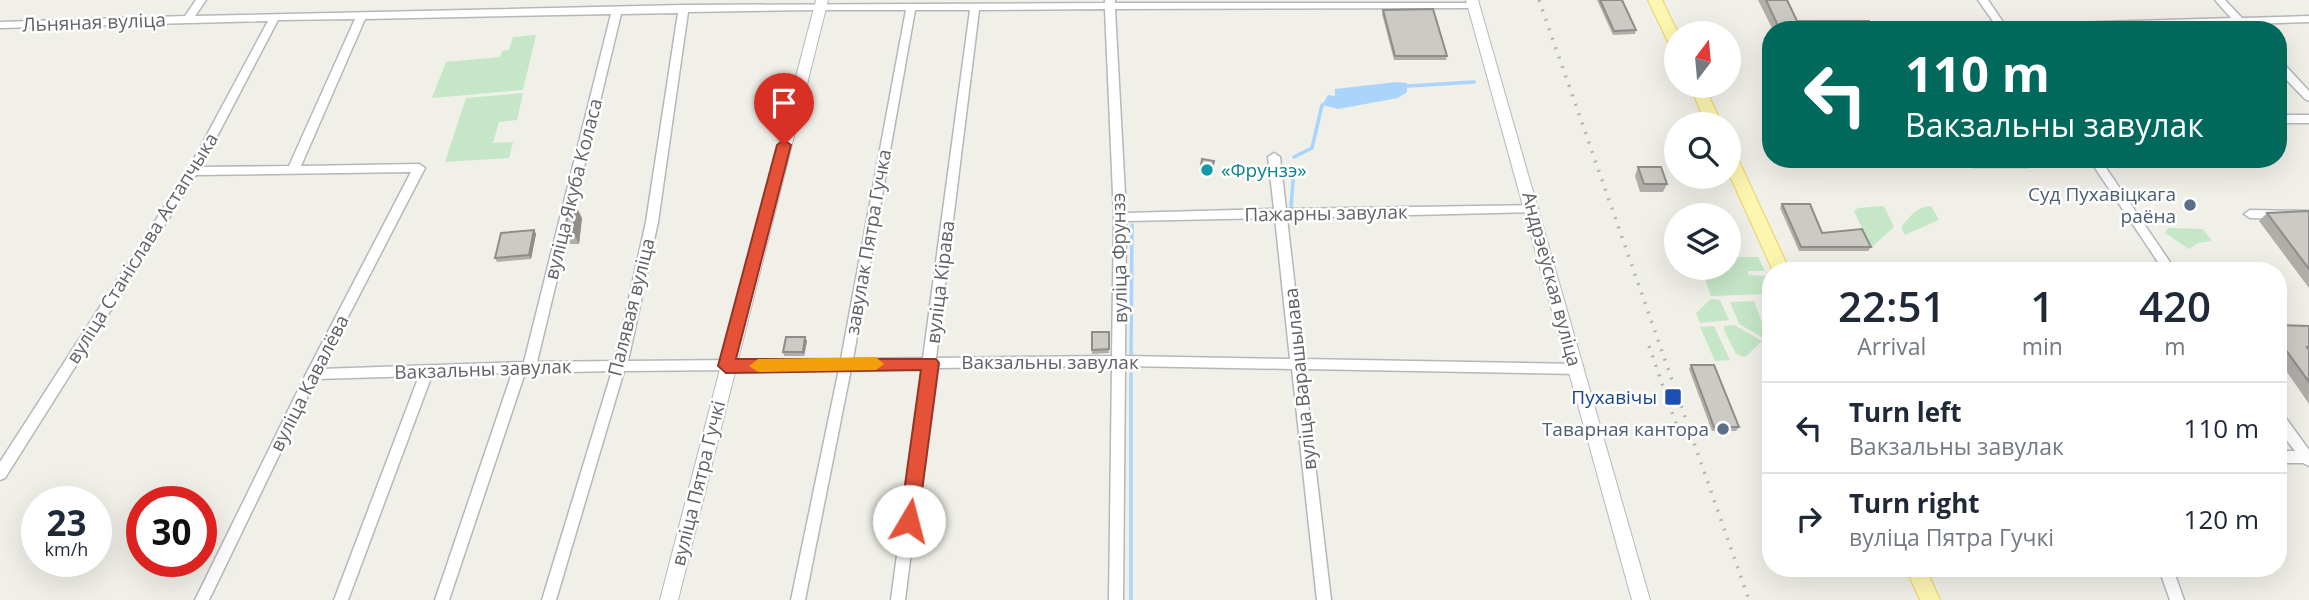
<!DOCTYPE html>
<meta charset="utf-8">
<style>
:root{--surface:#fff;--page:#f2f2f3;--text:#1f2937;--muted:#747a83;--line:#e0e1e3}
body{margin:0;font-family:"Open Sans",sans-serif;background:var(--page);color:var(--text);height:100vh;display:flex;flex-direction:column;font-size:26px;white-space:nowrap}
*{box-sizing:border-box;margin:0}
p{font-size:23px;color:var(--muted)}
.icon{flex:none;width:38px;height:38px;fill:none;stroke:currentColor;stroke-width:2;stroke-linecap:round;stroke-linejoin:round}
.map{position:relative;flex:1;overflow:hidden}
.panel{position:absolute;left:1762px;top:262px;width:525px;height:315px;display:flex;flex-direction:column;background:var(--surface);border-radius:28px;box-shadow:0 7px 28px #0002}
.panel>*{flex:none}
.hud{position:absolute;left:1762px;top:21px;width:525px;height:147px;border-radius:28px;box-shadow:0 7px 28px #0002;background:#00695c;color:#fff;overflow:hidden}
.needle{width:46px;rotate:16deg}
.fabs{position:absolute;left:1664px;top:21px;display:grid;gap:14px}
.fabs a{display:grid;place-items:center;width:77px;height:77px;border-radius:50%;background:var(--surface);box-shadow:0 7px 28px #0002;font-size:35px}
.speed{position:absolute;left:21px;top:486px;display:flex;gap:14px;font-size:35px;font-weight:700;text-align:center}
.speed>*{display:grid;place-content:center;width:91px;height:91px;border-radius:50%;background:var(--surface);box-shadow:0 7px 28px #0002;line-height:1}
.speed small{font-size:18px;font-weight:400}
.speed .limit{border:10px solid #d22;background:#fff;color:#111}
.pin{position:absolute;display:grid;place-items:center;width:60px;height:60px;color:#fff;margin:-72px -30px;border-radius:50% 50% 50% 0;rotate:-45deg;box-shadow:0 0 7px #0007}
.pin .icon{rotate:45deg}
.me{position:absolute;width:77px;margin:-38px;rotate:8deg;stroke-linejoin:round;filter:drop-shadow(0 0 5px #0008)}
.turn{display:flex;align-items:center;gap:24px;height:147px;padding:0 28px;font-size:32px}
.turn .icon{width:91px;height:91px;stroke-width:2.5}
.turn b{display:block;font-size:49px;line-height:60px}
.eta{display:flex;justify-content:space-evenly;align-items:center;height:119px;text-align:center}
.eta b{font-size:42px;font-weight:600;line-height:49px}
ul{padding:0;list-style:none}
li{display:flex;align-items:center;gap:21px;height:91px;padding:0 28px;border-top:2px solid var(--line)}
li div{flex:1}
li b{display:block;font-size:26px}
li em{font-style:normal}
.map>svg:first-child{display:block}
.green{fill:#c5e7c8}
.water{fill:#abd4fd}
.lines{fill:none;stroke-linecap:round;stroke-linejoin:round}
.stream{stroke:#abd4fd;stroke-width:3.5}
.street-casing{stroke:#b5b7bb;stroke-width:3}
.secondary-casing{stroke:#b6b9be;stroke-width:2}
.primary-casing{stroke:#efd163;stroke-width:2}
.street{fill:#fff;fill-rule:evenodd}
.secondary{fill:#fff;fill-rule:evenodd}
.primary{fill:#fdf6b0;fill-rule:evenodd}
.rail{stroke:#b6b6b7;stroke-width:3.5;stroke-dasharray:2 8;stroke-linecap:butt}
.wall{fill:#afaea9}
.shaded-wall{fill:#8f8d89}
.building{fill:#cccac4;stroke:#8f8d89;stroke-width:2}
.route{fill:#e65238;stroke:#963524;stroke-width:2}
.slow{fill:#f59e0b}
.culture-dot{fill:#0f9aa8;stroke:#fff;stroke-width:2.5}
.service-dot{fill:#5c6f8a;stroke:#fff;stroke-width:2.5}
.transit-dot{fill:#1a4fb4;stroke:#fff;stroke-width:2.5}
.labels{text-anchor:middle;stroke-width:5;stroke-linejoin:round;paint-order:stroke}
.street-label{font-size:19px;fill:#5f6267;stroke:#fff}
.culture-label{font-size:19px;fill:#0d838f;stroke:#fff;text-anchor:start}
.service-label{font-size:19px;fill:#4e5e75;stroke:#fff;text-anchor:end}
.transit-label{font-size:19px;fill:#164399;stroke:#fff;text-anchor:end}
</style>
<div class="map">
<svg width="2309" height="600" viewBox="0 0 2309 600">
<rect width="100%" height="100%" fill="#f0efe8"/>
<path class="green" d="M536 35 523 90 432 98 446 62 500 57 502 51 509 50 513 37Z
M523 93 517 120 499 122 493 143 513 142 509 158 445 162 466 98Z
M1968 159H2023L2030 169H1974Z
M1884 206 1894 227 1871 248 1854 211 1858 208Z
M1931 206 1939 220 1905 235 1901 227C1911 216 1916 207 1931 206Z
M2168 228 2203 229 2212 241 2198 243 2189 249 2165 233Z
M1729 257H1758L1765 271H1747L1749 275 1767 276 1771 294 1711 296 1701 268H1729Z
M1711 299 1720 300 1729 320 1700 323 1696 313Z
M1754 301 1767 336 1765 339 1739 324 1730 302Z
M1734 325 1762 341 1745 357 1736 354 1724 330V326Z
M1714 326 1730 360 1715 361 1700 327Z"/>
<path class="water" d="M1397 82 1407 83V92L1398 98 1338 109 1322 105 1328 95 1335 96V89Z"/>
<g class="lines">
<path class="stream" d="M1408 86 1474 82
M1294 157 1312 148 1322 105
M1291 207 1294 169
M1131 354 1132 225
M1131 374V600"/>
<g class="street-casing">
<path id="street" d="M196 0H206L195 16 684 5 1105 3V0H1115V3H1476V7L1473 8 1115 9 1126 213 1274 209 1268 157 1274 153 1280 157 1286 209 1536 205 1538 208 1536 211 1532 212 1287 218 1303 359 1577 364 1582 365 1583 369 1582 373 1577 374 1304 369 1331 600H1317L1292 369 1125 366 1123 600H1109L1112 366 934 368 905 600H891L922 368 851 369 805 600H791L839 369 624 371 556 600H542L612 371 525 373 449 600H435L512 373 432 375 348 600H334L419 376 316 379 209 600H195L306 374 411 172 196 175 5 478 0 480V462L188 170 268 21 0 28V22L185 16ZM1105 9 1114 217 1112 356 936 358 979 10ZM815 10H906L841 359 628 361 658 222 688 12ZM915 10H970L923 358 853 359ZM678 13 646 222 615 361 537 362 621 14ZM611 14 524 362 321 369 425 168 419 164 301 166 365 19ZM355 19 289 166 201 167 278 20ZM1275 218 1290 359 1125 356 1126 221Z
M1978 0H1988L2005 25 2231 18 2215 0H2225L2242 18 2309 16V22L2247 24 2252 30H2241L2236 24 1999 30Z
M2278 61 2282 62 2309 91V101L2305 99 2278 71Z
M2278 115H2309V123H2278Z
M2089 159H2100L2176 271H2164Z
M2250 210 2309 211V219L2250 218 2244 214Z
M1782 265 2138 266 2144 271H1777L1778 267Z
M2278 413 2283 414 2309 450V466L2303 463H2278V451H2295L2278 429Z
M2159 569H2173L2184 600H2170Z"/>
</g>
<g class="secondary-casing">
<path id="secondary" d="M816 0H828L678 600H660Z
M1466 0H1478L1650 600H1632Z"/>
</g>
<g class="primary-casing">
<path id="primary" d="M1648 0H1662L1678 33 1676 49 1669 44Z
M1690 86H1704L1722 124H1706Z
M1729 151 1737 157 1790 271H1773L1729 174Z
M1906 569H1926L1940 600H1920Z"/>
</g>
<use href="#street" class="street"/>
<use href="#secondary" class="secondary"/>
<use href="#primary" class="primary"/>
<path class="rail" d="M1539 0 1749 600
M1649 346 1681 438"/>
</g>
<path class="wall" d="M1597 0H1622L1636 30 1635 34 1613 35Z
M1758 0H1787L1797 21 1874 30H1773Z
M1383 10 1447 56 1446 60H1394L1382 14Z
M1673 148H1676V161H1675L1671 152Z
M1214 165 1211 176 1200 175V171Z
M1638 167 1667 184 1663 192H1640L1635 176Z
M1782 204 1822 233 1871 247 1868 251H1799L1780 208Z
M2309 211V288L2259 221 2267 213Z
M582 218 579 244H570L564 232Z
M534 230 536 234 531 259 497 262 495 258Z
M2278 325 2309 326V404L2278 359Z
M1092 332H1109V353L1092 354Z
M807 341 804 356H784L783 352Z
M1691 365 1739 427 1736 431H1712L1689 369Z
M2190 569H2252L2191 571Z"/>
<path class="shaded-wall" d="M576 206 582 218 579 244 573 232Z
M534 230 536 234 531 259 529 255Z
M805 337 807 341 804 356 803 352Z"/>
<path class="building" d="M1600 0H1622L1636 30 1614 31Z
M1766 0H1787L1797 21H1869L1874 30H1780Z
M1433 9 1447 56H1395L1383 10Z
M1673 148H1676V157Z
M1202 159 1214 161 1211 172 1200 171Z
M1638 167H1661L1667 184H1644Z
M1782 204H1810L1822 233 1862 229 1871 247H1801Z
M570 205 576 206 573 232H564Z
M2309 211V269L2267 213Z
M534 230 529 255 495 258 501 233Z
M2278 325 2309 326V347H2307L2309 350V382L2278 339Z
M1092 332H1109V349L1092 350Z
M786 337H805L803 352H783Z
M1691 365H1714L1739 427H1714Z"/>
<path class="route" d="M784 140 791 145 736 359H936L939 363 918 521 915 527H903L900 521 921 370 726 373 718 366 777 145Z"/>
<path class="slow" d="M876 357 884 364 876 370 758 372 749 366 758 359Z"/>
<circle class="culture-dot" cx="1207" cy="170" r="7"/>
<g class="service-dot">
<circle cx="2190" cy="205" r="7"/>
<circle cx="1723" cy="429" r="7"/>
</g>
<rect class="transit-dot" x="1664" y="388" width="18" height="18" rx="3.5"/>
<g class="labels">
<g class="street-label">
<text transform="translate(94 22) rotate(-2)" y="7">Льняная вуліца</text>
<text transform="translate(573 189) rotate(-76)" y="7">вуліца Якуба Коласа</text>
<text transform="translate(1326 213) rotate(-1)" y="7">Пажарны завулак</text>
<text transform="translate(868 242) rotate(-80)" y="7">завулак Пятра Гучка</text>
<text transform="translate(142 248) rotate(-58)" y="7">вуліца Станіслава Астапчыка</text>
<text transform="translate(1119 258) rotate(-91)" y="7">вуліца Фрунзэ</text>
<text transform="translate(1552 279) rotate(75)" y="7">Андрэеўская вуліца</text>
<text transform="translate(940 282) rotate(-83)" y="7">вуліца Кірава</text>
<text transform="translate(631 307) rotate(-76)" y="7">Палявая вуліца</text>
<text x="1050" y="369">Вакзальны завулак</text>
<text transform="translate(483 369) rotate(-2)" y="7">Вакзальны завулак</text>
<text transform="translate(1300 379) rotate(-96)" y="7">вуліца Варашылава</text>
<text transform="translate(309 383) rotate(-63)" y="7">вуліца Кавалёва</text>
<text transform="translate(698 483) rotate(-76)" y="7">вуліца Пятра Гучкі</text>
</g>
<g class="culture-label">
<text x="1221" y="177">«Фрунзэ»</text>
</g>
<g class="service-label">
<text x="2176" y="201">Суд Пухавіцкага<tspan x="2176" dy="22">раёна</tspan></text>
<text x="1709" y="436">Таварная кантора</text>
</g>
<g class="transit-label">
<text x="1657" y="404">Пухавічы</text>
</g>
</g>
</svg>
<div class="fabs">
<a><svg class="needle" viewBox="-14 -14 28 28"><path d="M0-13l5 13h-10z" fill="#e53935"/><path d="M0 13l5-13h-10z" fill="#747a83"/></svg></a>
<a><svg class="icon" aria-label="search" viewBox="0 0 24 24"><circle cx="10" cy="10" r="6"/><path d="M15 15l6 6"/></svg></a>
<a><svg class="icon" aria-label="layers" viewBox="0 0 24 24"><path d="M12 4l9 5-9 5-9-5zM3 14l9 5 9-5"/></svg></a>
</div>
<div class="speed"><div>23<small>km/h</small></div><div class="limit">30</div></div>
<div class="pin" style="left:784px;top:145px;background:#d93025"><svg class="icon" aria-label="arrive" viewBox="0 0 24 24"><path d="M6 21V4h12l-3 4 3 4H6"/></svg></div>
<svg class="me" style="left:909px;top:521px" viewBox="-20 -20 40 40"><circle r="19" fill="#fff"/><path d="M0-13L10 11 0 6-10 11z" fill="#e65238"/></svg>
<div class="hud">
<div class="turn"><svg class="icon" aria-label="left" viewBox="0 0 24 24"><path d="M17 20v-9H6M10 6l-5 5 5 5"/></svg><div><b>110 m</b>Вакзальны завулак</div></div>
</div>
<section class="panel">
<div class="eta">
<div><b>22:51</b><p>Arrival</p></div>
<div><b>1</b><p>min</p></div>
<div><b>420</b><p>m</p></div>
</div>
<ul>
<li><svg class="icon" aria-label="left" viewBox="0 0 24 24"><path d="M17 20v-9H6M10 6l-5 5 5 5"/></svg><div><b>Turn left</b><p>Вакзальны завулак</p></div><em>110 m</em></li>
<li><svg class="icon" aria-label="right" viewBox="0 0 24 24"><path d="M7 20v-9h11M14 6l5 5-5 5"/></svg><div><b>Turn right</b><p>вуліца Пятра Гучкі</p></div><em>120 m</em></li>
</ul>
</section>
</div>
